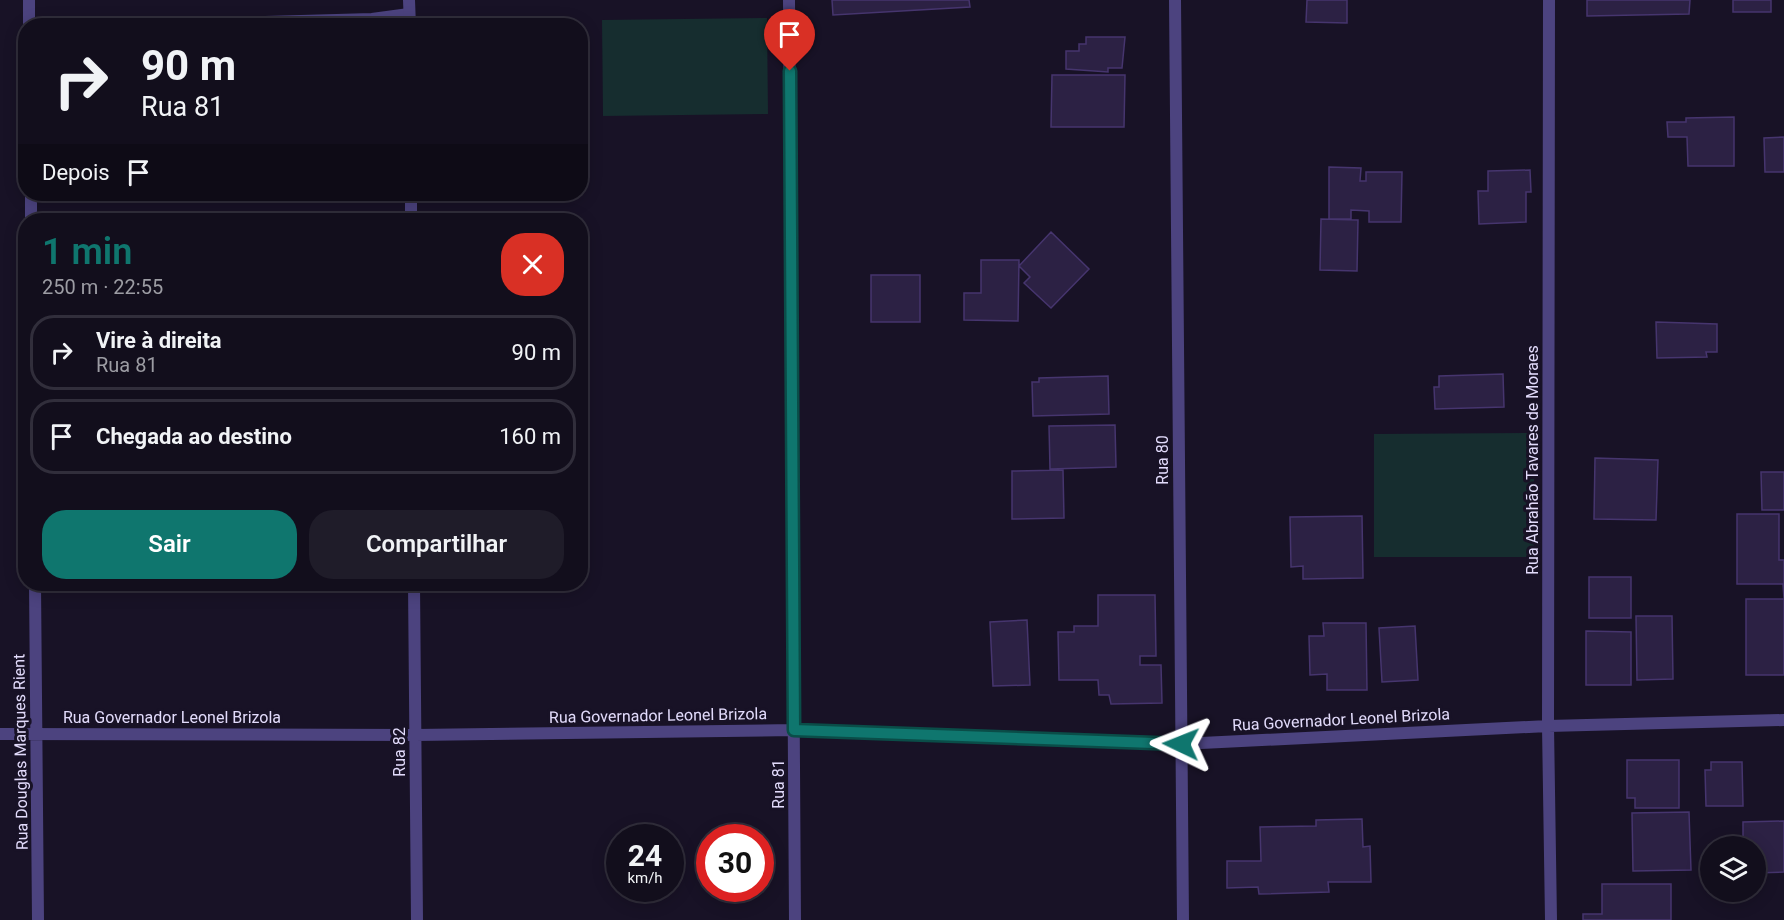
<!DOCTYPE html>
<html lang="pt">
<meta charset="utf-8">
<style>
:root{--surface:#120e1c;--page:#1f1c29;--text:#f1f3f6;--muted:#9c9ca3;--line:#312e3b;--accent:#0f766e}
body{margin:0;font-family:Roboto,sans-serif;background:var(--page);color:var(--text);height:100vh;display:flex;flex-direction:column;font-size:22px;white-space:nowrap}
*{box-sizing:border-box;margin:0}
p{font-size:20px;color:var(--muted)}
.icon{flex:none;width:33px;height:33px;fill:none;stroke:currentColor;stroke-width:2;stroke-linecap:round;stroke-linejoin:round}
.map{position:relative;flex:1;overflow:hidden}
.details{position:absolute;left:18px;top:213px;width:570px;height:378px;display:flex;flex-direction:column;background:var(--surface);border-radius:24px;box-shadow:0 3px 15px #0003,0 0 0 2px var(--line)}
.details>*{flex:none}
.guide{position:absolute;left:18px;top:18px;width:570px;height:183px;border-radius:24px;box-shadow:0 3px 15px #0003,0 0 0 2px var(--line);background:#120e1c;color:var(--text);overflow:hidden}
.tools{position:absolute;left:1700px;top:836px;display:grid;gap:12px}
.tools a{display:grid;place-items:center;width:66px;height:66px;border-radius:50%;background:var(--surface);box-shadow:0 3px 15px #0003,0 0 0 2px var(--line);font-size:30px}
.speed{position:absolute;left:606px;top:824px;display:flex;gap:12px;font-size:30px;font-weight:700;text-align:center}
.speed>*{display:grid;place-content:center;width:78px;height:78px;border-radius:50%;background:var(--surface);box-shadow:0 3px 15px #0003,0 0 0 2px var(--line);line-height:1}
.speed small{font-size:15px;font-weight:400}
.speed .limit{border:9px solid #d22;background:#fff;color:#111}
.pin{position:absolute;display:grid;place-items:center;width:51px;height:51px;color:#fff;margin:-62px -26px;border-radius:50% 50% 50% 0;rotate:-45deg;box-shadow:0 0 6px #0007}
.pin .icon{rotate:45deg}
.me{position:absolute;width:66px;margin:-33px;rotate:272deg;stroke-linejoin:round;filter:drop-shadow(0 0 4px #0008)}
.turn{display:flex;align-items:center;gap:21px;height:126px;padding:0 24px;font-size:27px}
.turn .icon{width:78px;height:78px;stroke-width:2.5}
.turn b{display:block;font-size:42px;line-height:51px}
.then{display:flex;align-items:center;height:57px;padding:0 24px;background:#0003;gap:12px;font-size:22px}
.round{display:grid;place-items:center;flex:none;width:63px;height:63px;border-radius:24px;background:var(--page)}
.head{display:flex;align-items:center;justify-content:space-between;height:102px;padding:0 24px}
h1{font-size:36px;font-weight:600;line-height:45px;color:var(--accent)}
.action{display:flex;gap:12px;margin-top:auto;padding:12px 24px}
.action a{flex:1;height:69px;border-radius:24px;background:var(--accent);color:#fff;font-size:24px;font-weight:600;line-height:69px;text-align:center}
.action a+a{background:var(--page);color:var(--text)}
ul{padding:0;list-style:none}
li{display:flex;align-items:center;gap:18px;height:75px;margin:0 12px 9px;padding:0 12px;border:3px solid var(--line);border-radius:24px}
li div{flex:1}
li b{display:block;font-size:22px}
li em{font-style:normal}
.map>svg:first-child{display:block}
.green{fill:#162d2f}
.building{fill:#2c2144;stroke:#46356e;stroke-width:1.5}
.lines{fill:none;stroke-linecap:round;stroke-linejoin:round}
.service{stroke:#4c437f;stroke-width:12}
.minor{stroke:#4c437f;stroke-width:12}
.route-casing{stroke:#0a4d48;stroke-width:15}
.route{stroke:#0f766e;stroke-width:10}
.labels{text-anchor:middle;stroke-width:6;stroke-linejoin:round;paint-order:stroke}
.street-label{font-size:16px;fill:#e2dbfb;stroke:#181226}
</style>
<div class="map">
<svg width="1784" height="920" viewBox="0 0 1784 920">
<rect width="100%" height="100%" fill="#181226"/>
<path class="green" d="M767 18 768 114 603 116 602 20Z
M1534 433V557H1374V434Z"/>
<path class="building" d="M832 0H969L970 7 833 15Z
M1307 0H1347V23L1306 22Z
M1587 0H1690L1689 14 1587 16Z
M1733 0H1771V12H1733Z
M1086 37H1125L1122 68H1108V72L1066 69V51H1079V44H1086Z
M1052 75H1125L1124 127H1051Z
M1734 117V166H1688L1687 137H1668L1667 122H1686V118Z
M1784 137V172H1765L1764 138Z
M1329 167 1361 168 1360 181H1366V172H1402L1401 222H1369V211L1351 210V219H1329Z
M1530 170 1531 192H1526V222L1479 224 1478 191H1488V171Z
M1321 219 1358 220 1357 271 1320 270Z
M1051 232 1089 269 1051 308 1024 283 1030 277 1019 266Z
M981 260H1019L1018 321 964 320V293H981Z
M871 275H920V322H871Z
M1656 322 1717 324V352H1706L1707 357 1657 358Z
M1503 374 1504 407 1435 409 1434 387H1439V376Z
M1108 376 1109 414 1033 416 1032 382H1039V378Z
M1115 425 1116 467 1050 469 1049 426Z
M1595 458 1658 460 1656 520 1594 519Z
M1063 470 1064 518 1012 519V471Z
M1761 472H1784V510H1762Z
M1737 514H1779V560H1784V675H1746V599H1784L1783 584H1737Z
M1362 516 1363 578 1303 579V566L1291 567 1290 517Z
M1589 577H1631V618H1589Z
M1098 595H1155L1156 656H1140V665H1161L1162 703 1111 704 1109 695H1099L1098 680H1059L1058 632H1074V626H1098Z
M1636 616H1672L1673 679 1637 680Z
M1027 620 1030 685 993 686 990 622Z
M1323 623H1366L1367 690H1327V674L1310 675 1309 636H1324Z
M1415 626 1418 680 1382 682 1379 628Z
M1586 631 1631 632V685H1586Z
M1627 760H1679V808H1635V798H1627Z
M1711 762H1742L1743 806H1706L1705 770H1711Z
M1689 812 1691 870 1633 871 1632 813Z
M1362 819 1363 847 1370 846 1371 882H1328L1329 892 1259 894 1258 887 1227 888V861H1261L1260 827 1316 826V820Z
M1784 821V872L1755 873V846H1743V822Z
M1602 884H1671V920H1583V914H1602Z"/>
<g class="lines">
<path class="service" d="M265 22 372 19 409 14"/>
<path class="minor" d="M29 0V26
M409 0 410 26
M789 0 795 920
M1175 0 1183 920
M1549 0 1548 726 1551 920
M31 194V220
M411 194V220
M35 584 38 920
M414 584 417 920
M0 734 415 735 794 730 1181 744 1548 726 1784 720"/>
</g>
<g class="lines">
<g class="route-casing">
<path id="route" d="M790 71 794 730 1181 744"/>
</g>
<use href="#route" class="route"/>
</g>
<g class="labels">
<g class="street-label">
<text transform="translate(1162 460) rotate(-90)" y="6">Rua 80</text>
<text transform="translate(1532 460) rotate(-90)" y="6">Rua Abrahão Tavares de Moraes</text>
<text transform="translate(658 715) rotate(-1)" y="6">Rua Governador Leonel Brizola</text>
<text x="172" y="723">Rua Governador Leonel Brizola</text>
<text transform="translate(1341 719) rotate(-3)" y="6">Rua Governador Leonel Brizola</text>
<text transform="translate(20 752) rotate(-91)" y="6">Rua Douglas Marques Rient</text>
<text transform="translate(399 752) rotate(-90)" y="6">Rua 82</text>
<text transform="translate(778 784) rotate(-90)" y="6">Rua 81</text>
</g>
</g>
</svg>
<div class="tools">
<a><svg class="icon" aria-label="layers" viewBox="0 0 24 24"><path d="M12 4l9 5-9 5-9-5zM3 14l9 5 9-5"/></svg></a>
</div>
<div class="speed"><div>24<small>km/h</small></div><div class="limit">30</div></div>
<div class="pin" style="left:790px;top:71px;background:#d93025"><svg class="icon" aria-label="arrive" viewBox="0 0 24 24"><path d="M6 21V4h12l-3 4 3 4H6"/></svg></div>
<svg class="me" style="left:1181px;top:744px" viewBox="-20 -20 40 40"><path d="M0-17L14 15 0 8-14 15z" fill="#0f766e" stroke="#fff" stroke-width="4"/></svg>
<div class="guide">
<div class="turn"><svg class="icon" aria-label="right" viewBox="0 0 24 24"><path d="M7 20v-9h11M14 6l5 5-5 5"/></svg><div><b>90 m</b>Rua 81</div></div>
<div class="then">Depois<svg class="icon" aria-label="arrive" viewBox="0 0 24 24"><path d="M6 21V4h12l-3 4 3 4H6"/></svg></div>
</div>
<section class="details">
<div class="head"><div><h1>1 min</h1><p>250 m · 22:55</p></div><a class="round" style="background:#d93025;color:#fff"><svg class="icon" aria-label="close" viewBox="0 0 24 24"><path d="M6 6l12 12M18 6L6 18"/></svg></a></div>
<ul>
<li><svg class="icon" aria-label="right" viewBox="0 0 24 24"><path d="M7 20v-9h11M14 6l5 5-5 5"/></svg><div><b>Vire à direita</b><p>Rua 81</p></div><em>90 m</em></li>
<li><svg class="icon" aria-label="arrive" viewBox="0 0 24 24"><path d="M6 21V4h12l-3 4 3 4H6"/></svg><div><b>Chegada ao destino</b></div><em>160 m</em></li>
</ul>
<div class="action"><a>Sair</a><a>Compartilhar</a></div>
</section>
</div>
